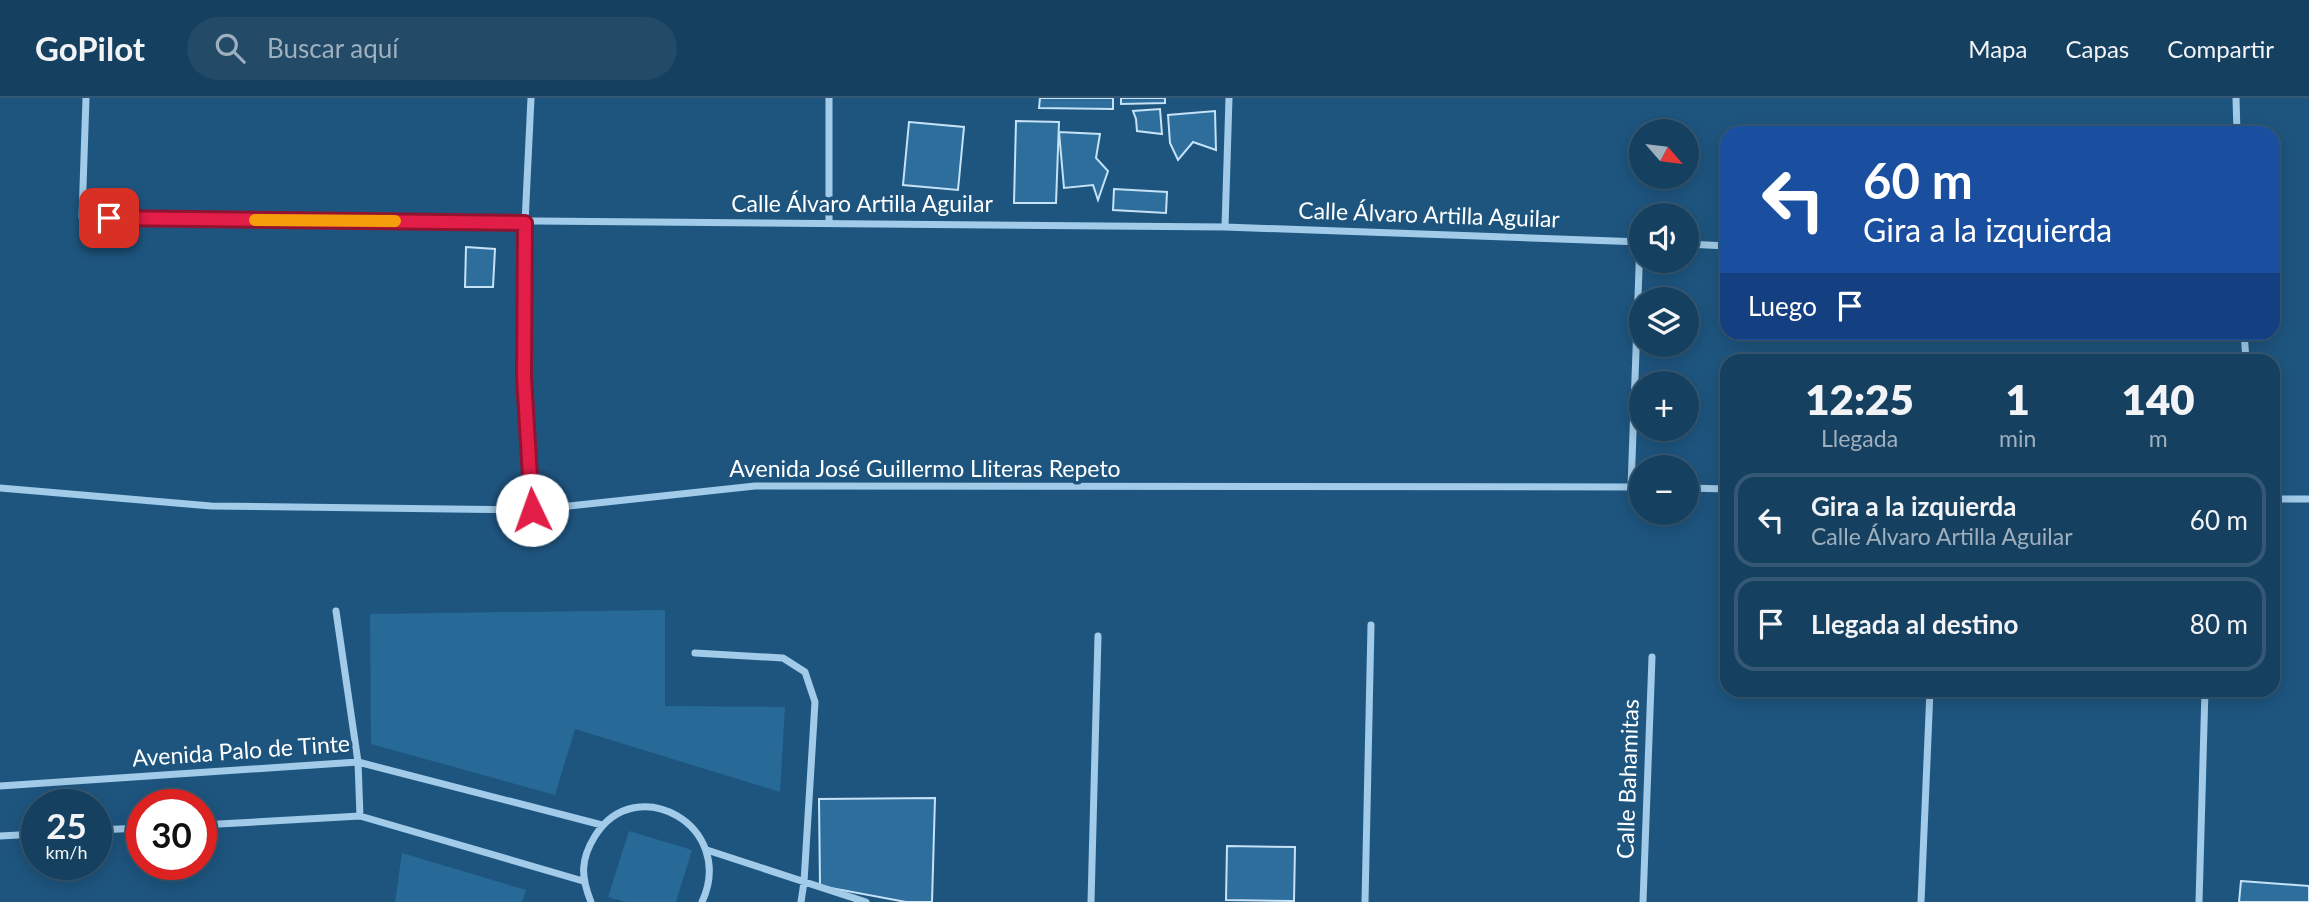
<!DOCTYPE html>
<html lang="es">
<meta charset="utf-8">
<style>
:root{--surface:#16405f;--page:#234b68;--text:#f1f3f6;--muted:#9eafbd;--line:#355974}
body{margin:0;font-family:Lato,sans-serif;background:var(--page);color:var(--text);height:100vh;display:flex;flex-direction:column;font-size:26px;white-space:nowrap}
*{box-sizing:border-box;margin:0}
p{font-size:23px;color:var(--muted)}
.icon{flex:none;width:38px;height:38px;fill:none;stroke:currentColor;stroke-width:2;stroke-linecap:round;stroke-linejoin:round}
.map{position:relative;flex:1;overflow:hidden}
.drawer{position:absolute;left:1720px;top:256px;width:560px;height:343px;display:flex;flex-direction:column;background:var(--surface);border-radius:21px;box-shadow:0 4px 18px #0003,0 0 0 2px var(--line)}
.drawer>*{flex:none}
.top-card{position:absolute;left:1720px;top:28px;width:560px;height:214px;border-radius:21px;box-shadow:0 4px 18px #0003,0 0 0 2px var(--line);background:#1a4fa0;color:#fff;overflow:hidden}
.needle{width:46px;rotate:118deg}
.fabs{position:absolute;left:1629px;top:21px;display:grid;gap:14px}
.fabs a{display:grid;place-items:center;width:70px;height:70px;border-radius:50%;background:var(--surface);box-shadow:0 4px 18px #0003,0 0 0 2px var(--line);font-size:35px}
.speed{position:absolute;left:21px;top:691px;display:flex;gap:14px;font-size:35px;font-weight:700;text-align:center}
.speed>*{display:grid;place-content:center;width:91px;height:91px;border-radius:50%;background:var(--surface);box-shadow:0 4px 18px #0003,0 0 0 2px var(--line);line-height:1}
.speed small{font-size:18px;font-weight:400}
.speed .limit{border:10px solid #d22;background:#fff;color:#111}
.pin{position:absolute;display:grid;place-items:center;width:60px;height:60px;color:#fff;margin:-30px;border-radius:14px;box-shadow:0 4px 10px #0006}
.me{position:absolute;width:77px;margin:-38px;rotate:357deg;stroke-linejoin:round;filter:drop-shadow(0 0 5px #0008)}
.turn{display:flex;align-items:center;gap:24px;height:147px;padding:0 28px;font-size:32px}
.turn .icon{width:91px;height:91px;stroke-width:2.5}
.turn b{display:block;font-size:49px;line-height:60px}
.then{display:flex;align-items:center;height:66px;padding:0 28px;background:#0003;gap:14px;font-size:26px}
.eta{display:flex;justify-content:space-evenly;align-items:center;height:119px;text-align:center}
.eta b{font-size:42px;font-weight:800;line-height:49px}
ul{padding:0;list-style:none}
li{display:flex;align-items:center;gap:21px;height:94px;margin:0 14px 10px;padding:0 14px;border:4px solid var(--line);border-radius:21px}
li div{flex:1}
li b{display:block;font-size:26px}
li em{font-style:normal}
header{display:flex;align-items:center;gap:42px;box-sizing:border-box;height:98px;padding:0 35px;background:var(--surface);border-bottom:2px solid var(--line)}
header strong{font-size:33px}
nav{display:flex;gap:38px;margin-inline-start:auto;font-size:24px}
.search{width:490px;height:63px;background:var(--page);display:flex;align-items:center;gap:18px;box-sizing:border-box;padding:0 24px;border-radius:38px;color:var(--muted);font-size:26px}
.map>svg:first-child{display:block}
.green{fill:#276997}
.building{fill:#2d6e9c;stroke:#c5e2f6;stroke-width:2}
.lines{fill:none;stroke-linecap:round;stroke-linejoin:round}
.minor{stroke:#a1cbe8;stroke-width:7}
.route-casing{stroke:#92132f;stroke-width:18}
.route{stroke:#e11d48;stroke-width:12}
.slow{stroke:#f59e0b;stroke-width:12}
.labels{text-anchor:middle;stroke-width:7;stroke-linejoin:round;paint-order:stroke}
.street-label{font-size:23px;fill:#fff;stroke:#1e557f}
</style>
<header>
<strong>GoPilot</strong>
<div class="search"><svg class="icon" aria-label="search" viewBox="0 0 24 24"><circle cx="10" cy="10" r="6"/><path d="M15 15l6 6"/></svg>Buscar aquí</div>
<nav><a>Mapa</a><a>Capas</a><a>Compartir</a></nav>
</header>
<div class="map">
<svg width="2309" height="804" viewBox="0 0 2309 804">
<rect width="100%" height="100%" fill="#1e557f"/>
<path class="green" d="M665 512V608L785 609 780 694 575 631 555 697 371 646 370 516Z
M629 733 692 752 676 804H625L608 799Z
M402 755 526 792 522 804H395Z"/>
<path class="building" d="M1040 0H1113V11L1039 10Z
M1121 0H1165V5L1121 6Z
M1160 11 1162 36 1137 33 1136 21 1133 13Z
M1215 13 1216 52 1193 44 1178 62 1170 45 1168 17Z
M1016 23 1059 24 1056 105H1014Z
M909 24 964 29 958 92 903 87Z
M1059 34 1100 36 1096 60 1108 73 1098 102 1093 87 1064 90Z
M1114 91 1167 94 1166 115 1113 112Z
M466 149 495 151 493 189H465Z
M935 700 932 804H906L820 788 819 701Z
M1227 748 1295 749 1294 803 1226 802Z
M2241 783 2309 788V804H2239Z"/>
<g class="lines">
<path class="minor" d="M86 0 82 119 1225 129 1642 144
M531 0 525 125 524 279 532 412
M2236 0 2237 35
M829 124V0
M1225 129 1229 0
M1687 146 1727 148
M2244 234 2246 262
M1631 389 1640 144
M0 390 211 408 532 412 755 388 1642 389
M1687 390 1727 391
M2273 401H2309
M336 513 358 664 360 718
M695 555 783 560 805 574 815 604 804 784 801 804
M0 688 358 664 602 727
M201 727 360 718 583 783
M96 732 142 730
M0 738 37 736
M707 752 866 804
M591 804C581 779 580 762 595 738 636 672 737 728 702 804
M1091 804 1098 538
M1365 804 1371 527
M1643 804 1652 559
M1921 804 1930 592
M2199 804 2205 592"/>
</g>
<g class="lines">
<g class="route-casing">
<path id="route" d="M109 120 525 125 524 279 532 412"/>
</g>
<use href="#route" class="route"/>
<path class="slow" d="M255 122 395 123"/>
</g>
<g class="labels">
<g class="street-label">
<text x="862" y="114">Calle Álvaro Artilla Aguilar</text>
<text transform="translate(1429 117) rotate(2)" y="8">Calle Álvaro Artilla Aguilar</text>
<text x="925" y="379">Avenida José Guillermo Lliteras Repeto</text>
<text transform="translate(241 653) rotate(-4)" y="8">Avenida Palo de Tinte</text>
<text transform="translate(1628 681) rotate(-88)" y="8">Calle Bahamitas</text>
</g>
</g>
</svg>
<div class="fabs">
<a><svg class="needle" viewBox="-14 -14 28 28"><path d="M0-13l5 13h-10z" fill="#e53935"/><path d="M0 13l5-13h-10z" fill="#9eafbd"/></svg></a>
<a><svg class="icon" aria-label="sound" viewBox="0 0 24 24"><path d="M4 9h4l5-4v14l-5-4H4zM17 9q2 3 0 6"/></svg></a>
<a><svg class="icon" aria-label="layers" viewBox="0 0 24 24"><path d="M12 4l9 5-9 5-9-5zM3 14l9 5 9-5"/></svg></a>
<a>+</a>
<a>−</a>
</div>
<div class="speed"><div>25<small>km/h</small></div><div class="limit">30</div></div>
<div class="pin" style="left:109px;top:120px;background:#d93025"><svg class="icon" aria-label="arrive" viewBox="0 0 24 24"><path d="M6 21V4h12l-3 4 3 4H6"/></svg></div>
<svg class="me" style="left:532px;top:412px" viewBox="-20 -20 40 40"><circle r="19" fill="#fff"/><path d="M0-13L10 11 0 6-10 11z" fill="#e11d48"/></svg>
<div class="top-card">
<div class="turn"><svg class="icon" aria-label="left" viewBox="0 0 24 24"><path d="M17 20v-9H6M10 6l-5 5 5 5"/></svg><div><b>60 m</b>Gira a la izquierda</div></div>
<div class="then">Luego<svg class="icon" aria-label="arrive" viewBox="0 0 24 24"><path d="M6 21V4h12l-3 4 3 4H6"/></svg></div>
</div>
<section class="drawer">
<div class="eta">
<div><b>12:25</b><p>Llegada</p></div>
<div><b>1</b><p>min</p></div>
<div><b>140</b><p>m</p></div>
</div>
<ul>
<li><svg class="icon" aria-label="left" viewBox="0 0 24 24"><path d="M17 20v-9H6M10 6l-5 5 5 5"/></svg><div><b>Gira a la izquierda</b><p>Calle Álvaro Artilla Aguilar</p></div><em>60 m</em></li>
<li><svg class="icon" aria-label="arrive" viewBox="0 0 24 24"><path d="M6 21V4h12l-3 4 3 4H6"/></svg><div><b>Llegada al destino</b></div><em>80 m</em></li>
</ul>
</section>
</div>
